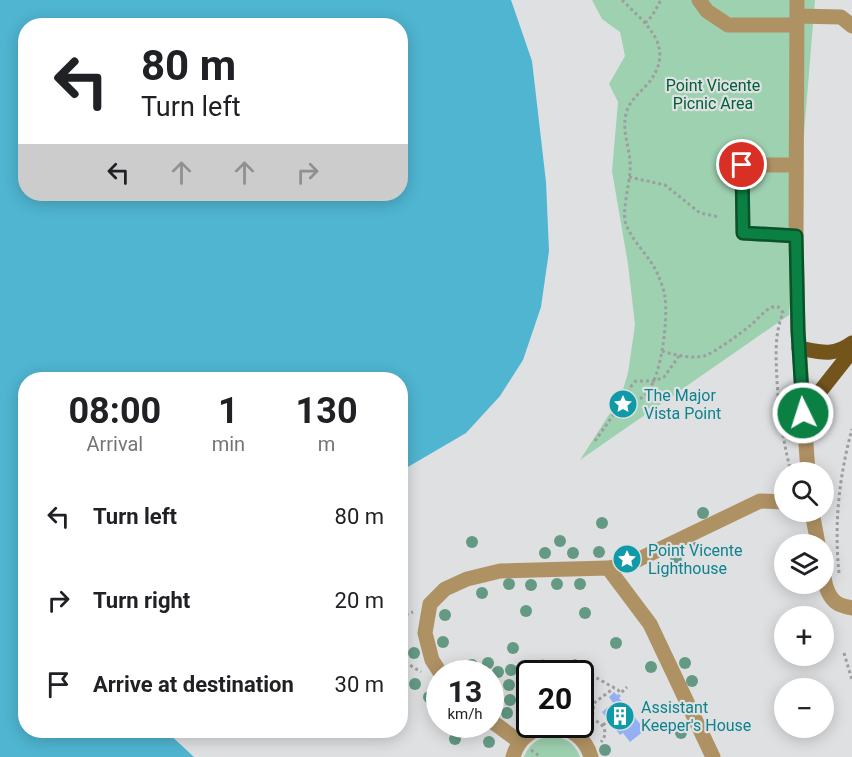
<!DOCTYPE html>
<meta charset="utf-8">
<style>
:root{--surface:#fff;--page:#f6f6f6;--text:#202124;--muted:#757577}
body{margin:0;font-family:Roboto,sans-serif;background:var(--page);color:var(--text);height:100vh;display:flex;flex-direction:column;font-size:22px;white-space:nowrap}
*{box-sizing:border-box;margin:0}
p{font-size:20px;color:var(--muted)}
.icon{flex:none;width:33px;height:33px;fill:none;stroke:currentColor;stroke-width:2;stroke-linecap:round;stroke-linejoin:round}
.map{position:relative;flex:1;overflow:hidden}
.sheet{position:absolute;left:18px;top:372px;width:390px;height:366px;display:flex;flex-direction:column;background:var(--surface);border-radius:24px;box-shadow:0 3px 15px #0003}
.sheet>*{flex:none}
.hud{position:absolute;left:18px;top:18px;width:390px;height:183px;border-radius:24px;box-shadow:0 3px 15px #0003;background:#fff;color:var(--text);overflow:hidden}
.controls{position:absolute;left:774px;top:462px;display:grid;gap:12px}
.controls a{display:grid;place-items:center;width:60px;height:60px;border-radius:50%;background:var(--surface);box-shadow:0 3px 15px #0003;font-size:30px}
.speed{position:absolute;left:426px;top:660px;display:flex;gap:12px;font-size:30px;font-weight:700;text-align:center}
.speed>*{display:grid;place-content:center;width:78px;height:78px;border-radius:50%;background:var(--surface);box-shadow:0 3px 15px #0003;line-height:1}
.speed small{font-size:15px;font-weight:400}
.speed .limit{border:3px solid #111;border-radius:9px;background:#fff;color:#111}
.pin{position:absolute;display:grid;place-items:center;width:51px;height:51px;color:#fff;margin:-26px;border:3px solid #fff;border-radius:50%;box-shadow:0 2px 6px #0007}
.me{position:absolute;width:66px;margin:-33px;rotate:356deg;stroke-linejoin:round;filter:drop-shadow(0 0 4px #0008)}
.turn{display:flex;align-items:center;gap:21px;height:126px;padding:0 24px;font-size:27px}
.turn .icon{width:78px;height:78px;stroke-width:2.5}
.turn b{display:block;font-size:42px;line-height:51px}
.lanes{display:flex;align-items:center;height:57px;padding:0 24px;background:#0003;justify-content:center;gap:30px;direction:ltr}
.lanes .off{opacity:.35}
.eta{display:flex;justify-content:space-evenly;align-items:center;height:102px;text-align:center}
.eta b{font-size:36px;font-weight:700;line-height:42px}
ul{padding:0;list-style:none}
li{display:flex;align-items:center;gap:18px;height:84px;padding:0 24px}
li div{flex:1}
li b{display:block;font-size:22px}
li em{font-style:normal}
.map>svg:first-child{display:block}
.green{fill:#9ed1b0}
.water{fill:#4fb5d1;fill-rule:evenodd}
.building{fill:#94b0f3}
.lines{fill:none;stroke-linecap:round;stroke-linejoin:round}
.path{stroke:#9d9ea0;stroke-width:3;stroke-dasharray:3 3;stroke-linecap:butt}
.minor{stroke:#af9263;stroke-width:15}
.major{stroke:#73551c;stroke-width:15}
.tree{fill:#649a83}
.route-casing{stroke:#07532c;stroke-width:15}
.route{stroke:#0b8043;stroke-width:10}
.labels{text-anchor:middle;stroke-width:4.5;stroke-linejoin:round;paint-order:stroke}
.park-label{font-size:16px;fill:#006036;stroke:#dfe0e2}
.culture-label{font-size:16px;fill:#0d838f;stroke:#dfe0e2;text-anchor:start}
</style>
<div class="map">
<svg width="852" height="757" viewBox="0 0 852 757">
<rect width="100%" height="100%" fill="#dfe0e2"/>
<path class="green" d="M592 0H815L789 315 580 460 621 396 628 373 635 325 628 264 612 171 618 102 609 84 625 56 620 32 602 19Z
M551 736C565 737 576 744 580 757H524C529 744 538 738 551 736Z"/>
<path class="water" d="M0 0H511L532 61 546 182 549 251 541 307 523 360 500 396 466 433 401 471 400 380H26V730L166 731 194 757H0ZM26 26H400V194H26Z"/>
<path class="building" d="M400 665 407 670 400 680Z
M533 671 548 672V674H533Z
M614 692 617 695 619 694 621 696 619 698 645 730 630 742 623 733 620 735 602 712 613 703 609 697Z"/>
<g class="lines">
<path class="path" d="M622 0C645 23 675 45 651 80 644 89 633 97 628 108 619 129 632 150 630 171 629 185 623 208 625 221 630 240 651 257 658 275 661 282 664 290 665 297 668 320 662 376 646 394 643 398 639 399 634 400 625 394 630 386 636 381H654L664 377 679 356
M645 23 652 16 661 0
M629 177 665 185 700 213 719 217
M662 351C675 355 690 359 704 356 711 355 744 331 751 325 757 320 765 309 773 307 777 306 778 307 781 309L783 313C774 335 776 358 777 381 779 412 783 442 791 472
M595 441 614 414 627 410 634 400
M839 573C834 524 839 477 852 429
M400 617 413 612
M844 653 852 680
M400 659 421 672
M541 661 575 664
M575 668H579L618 690 621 693 627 687
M575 672V659
M580 695 583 671
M592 721 594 703 614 688
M585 724 593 720C604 723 609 733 601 742
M603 725 609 720
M531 750 541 757"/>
<path class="minor" d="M699 0 707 11 728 25H797
M797 0 796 236 798 331 808 472
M797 16 841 17 852 26
M796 236 743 233 742 165H796
M812 512 818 544
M608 568 650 624 713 757
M824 577C825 586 829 598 837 603 841 606 848 607 852 608
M441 674 432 660 425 633 430 604 445 589 467 579 500 571 608 568 629 564 760 501 784 502
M490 720 520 742
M513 757C524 716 580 717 591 757"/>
<path class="major" d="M799 348C820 352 833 357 852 343
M803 413 852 351"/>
</g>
<g class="tree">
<circle cx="703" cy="513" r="6"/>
<circle cx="602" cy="523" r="6"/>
<circle cx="560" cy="541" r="6"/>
<circle cx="472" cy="542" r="6"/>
<circle cx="696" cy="548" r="6"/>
<circle cx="599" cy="552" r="6"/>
<circle cx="545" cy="553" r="6"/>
<circle cx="573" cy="553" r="6"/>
<circle cx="676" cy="560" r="6"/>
<circle cx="509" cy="584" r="6"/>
<circle cx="557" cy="584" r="6"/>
<circle cx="580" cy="584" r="6"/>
<circle cx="531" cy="585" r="6"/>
<circle cx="482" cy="593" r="6"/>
<circle cx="526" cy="611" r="6"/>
<circle cx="585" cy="613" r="6"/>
<circle cx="445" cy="615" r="6"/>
<circle cx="443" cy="642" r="6"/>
<circle cx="616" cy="643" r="6"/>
<circle cx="513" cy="648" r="6"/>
<circle cx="414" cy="653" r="6"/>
<circle cx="488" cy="663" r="6"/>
<circle cx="685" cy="663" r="6"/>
<circle cx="472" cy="665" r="6"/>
<circle cx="651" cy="667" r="6"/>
<circle cx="511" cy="670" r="6"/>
<circle cx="498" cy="672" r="6"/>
<circle cx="692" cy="681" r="6"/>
<circle cx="415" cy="684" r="6"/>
<circle cx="509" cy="685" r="6"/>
<circle cx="429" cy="697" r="6"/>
<circle cx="510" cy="700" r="6"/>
<circle cx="507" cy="713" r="6"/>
<circle cx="587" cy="717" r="6"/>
<circle cx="681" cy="733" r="6"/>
<circle cx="455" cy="739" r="6"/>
<circle cx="489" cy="742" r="6"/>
<circle cx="605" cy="750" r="6"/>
</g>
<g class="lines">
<g class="route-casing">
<path id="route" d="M742 165 743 233 796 236 798 331 803 413"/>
</g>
<use href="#route" class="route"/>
</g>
<defs>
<g id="sight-disc" transform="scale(1.5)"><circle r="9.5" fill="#0f9aa8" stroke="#dfe0e2"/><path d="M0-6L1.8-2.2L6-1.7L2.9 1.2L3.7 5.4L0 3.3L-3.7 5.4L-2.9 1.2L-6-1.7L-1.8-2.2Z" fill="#fff"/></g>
<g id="building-disc" transform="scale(1.5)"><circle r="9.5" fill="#0f9aa8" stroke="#dfe0e2"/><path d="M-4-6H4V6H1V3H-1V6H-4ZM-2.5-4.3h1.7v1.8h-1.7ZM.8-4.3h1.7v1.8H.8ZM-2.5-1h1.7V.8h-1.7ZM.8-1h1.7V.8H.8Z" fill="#fff"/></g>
</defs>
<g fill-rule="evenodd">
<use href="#sight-disc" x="623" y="404"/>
<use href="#sight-disc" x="627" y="559"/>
<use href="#building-disc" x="620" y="716"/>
</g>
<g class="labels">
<g class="park-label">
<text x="713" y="91">Point Vicente<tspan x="713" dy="18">Picnic Area</tspan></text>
</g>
<g class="culture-label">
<text x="644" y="401">The Major<tspan x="644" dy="18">Vista Point</tspan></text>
<text x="648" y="556">Point Vicente<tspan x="648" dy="18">Lighthouse</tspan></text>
<text x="641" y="713">Assistant<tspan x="641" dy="18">Keeper's House</tspan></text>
</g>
</g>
</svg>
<div class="controls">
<a><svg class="icon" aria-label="search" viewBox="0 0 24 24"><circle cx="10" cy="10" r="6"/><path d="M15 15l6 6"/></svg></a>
<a><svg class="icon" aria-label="layers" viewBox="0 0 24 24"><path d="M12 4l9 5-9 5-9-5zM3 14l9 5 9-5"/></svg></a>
<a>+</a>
<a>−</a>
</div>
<div class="speed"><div>13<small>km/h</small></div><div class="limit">20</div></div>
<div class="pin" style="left:742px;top:165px;background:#d93025"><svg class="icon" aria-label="arrive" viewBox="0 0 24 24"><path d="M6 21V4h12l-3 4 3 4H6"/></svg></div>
<svg class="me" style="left:803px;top:413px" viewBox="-20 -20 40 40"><circle r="17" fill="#0b8043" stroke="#fff" stroke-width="3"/><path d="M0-11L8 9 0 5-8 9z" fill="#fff"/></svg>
<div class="hud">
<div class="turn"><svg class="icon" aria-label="left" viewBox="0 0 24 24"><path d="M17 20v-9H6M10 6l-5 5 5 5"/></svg><div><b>80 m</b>Turn left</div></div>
<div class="lanes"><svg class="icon" aria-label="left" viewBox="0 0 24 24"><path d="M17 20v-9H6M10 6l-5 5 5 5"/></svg><svg class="icon off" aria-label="ahead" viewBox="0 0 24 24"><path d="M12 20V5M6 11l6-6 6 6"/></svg><svg class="icon off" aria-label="ahead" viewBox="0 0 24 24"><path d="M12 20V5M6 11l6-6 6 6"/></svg><svg class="icon off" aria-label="right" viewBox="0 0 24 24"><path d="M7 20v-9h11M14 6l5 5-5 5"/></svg></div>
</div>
<section class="sheet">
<div class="eta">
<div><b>08:00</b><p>Arrival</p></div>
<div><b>1</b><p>min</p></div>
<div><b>130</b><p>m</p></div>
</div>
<ul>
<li><svg class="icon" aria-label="left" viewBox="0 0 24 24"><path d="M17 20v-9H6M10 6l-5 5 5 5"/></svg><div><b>Turn left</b></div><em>80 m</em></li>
<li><svg class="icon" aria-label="right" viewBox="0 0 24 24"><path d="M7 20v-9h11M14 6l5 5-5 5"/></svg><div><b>Turn right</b></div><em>20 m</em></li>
<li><svg class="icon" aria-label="arrive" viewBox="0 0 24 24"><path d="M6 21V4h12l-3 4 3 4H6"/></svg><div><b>Arrive at destination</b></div><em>30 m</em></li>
</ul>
</section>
</div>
